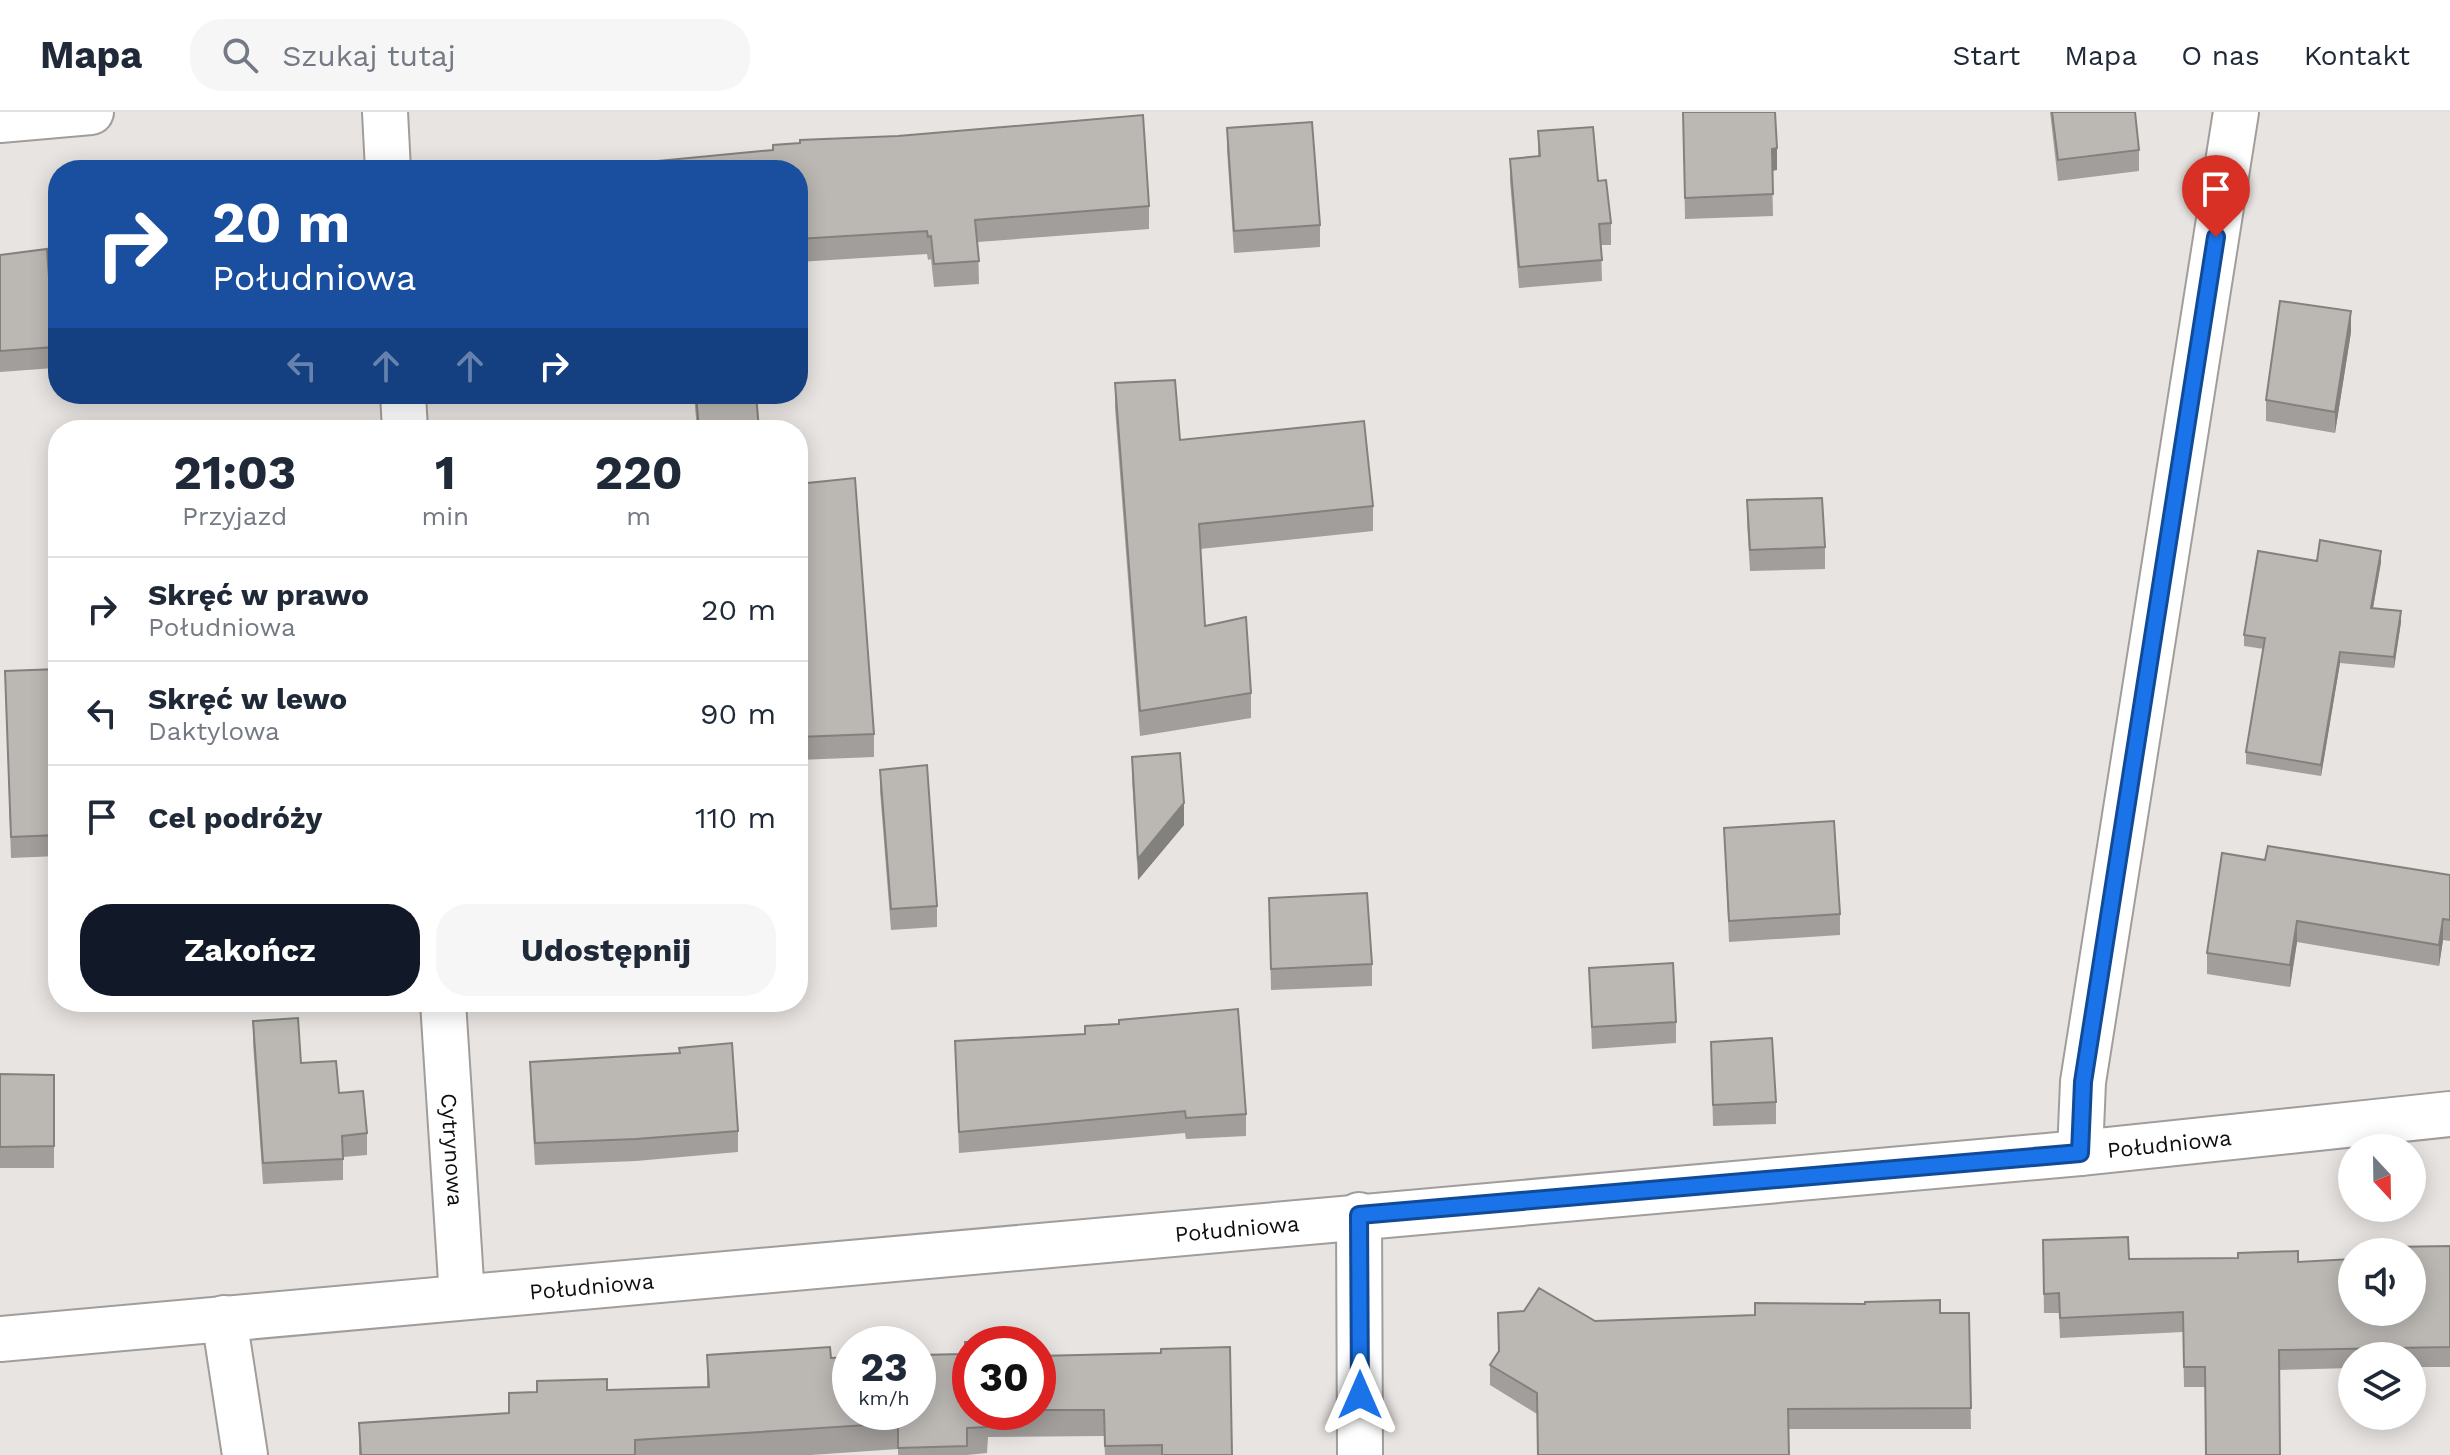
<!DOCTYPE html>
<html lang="pl">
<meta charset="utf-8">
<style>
:root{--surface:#fff;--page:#f6f6f7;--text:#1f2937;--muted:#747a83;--line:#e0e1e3;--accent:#111827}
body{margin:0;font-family:"Work Sans",sans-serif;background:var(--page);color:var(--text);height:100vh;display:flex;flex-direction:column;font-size:30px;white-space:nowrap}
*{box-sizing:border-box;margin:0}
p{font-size:26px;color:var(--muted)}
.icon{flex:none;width:44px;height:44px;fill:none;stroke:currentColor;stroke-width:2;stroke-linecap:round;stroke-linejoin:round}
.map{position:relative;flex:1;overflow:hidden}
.drawer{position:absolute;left:48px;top:308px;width:760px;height:592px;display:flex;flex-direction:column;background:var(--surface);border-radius:32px;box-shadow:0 4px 20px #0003}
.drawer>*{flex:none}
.guide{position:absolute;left:48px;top:48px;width:760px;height:244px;border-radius:32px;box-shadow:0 4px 20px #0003;background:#1a4fa0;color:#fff;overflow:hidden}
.needle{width:52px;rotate:158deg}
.fabs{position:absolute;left:2338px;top:1022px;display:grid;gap:16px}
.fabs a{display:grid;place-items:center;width:88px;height:88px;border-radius:50%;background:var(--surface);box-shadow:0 4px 20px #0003;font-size:40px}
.speed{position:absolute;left:832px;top:1214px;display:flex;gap:16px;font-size:40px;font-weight:700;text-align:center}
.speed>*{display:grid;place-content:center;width:104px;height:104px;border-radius:50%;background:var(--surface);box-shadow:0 4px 20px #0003;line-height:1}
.speed small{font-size:20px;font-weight:400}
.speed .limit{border:12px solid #d22;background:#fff;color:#111}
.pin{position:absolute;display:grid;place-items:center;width:68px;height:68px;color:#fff;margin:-82px -34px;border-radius:50% 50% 50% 0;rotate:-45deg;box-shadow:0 0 8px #0007}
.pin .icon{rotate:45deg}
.me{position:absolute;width:88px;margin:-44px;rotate:0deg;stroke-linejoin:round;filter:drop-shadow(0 0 6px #0008)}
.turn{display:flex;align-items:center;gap:28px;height:168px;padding:0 32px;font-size:36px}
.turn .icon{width:104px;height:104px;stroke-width:2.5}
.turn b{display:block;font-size:56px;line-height:68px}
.lanes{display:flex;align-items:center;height:76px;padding:0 32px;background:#0003;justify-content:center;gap:40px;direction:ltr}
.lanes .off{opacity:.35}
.eta{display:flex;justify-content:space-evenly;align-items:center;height:136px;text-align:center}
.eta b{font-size:48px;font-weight:700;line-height:56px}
.cta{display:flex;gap:16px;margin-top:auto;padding:16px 32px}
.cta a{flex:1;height:92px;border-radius:32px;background:var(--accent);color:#fff;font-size:32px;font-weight:700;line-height:92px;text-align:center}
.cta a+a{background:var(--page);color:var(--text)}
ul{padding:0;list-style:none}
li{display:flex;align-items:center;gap:24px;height:104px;padding:0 32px;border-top:2px solid var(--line)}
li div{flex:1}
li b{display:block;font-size:30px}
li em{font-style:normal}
header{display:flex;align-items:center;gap:48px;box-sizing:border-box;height:112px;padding:0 40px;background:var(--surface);border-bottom:2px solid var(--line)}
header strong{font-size:38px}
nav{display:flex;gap:44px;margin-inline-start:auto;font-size:28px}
.search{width:560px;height:72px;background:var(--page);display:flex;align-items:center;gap:20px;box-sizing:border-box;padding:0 28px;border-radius:32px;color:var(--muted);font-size:30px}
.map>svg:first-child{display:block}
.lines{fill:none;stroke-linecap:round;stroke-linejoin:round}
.minor-casing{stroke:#a19d9b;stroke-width:48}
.minor{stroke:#fff;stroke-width:44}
.wall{fill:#a19e9b}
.shaded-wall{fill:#83817e}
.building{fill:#bbb8b4;stroke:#83817e;stroke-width:2}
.route-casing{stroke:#114b97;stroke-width:20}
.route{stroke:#1a73e8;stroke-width:14}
.labels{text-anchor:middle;stroke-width:7;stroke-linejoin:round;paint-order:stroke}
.street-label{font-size:22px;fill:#100e0d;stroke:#fff}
</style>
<header>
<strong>Mapa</strong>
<div class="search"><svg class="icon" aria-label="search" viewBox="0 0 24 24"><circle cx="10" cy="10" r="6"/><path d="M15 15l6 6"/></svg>Szukaj tutaj</div>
<nav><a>Start</a><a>Mapa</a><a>O nas</a><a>Kontakt</a></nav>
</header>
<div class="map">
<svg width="2450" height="1343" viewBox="0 0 2450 1343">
<rect width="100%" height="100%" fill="#e8e4e1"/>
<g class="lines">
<g class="minor-casing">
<g id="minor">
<path d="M385 0 388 58"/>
<path d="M0 8 91 0"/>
<path d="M403 282 405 318"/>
<path id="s1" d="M443 890 462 1185"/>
<path d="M2080 1041 2083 970 2236 0"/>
<path d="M1359 1103 1360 1343"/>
<path d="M224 1206 245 1343"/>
<path id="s2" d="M0 1227 2080 1041 2450 1002"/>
</g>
</g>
<use href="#minor" class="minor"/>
</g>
<path class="wall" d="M1683 0 1777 58H1772L1773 104 1685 107Z
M2050 0H2135L2139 38V59L2058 69Z
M1227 16 1320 113V135L1234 141 1227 38Z
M1538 19 1598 69 1611 111V133H1601L1602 169 1519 176 1510 69V47L1538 44Z
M798 58 1149 94V117L978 130 979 172 934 175 931 147 928 148 927 142 798 150Z
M0 143 54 235V256L0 260Z
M2351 220 2335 321 2266 309V288Z
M1115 271 1180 328 1373 394V419L1200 437 1205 514 1251 581V606L1140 624 1115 296Z
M694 282H756L759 318H697Z
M798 372 874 622V645L798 648Z
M1747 388 1825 435V457L1750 459 1747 410Z
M2317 449 2381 450 2373 496 2401 510 2394 556 2340 551 2321 664 2246 652V640L2264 537 2244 534V523Z
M58 557V744L11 746 5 559Z
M1132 645 1184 713 1138 768 1132 666Z
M880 658 937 794V815L891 818 880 679Z
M1724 716 1840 802V823L1729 830Z
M2265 748 2450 763V829L2443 828 2439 854 2297 830 2290 875 2207 862V841Z
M1269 786 1372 852V874L1271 878Z
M1589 856 1676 910V931L1592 937Z
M253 909 301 951 339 981 367 1021V1043L343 1045V1068L263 1072 253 931Z
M1085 922 1246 1002V1024L1186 1027 1185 1021 959 1041 955 929Z
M1711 930 1776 990V1012L1713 1014Z
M530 950 738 1019V1040L636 1049 535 1053 530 971Z
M0 962 54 963V1056H0Z
M2043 1128 2129 1147 2298 1150 2352 1200 2450 1134V1255H2412V1244H2352V1256L2280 1258 2205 1275H2184L2183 1220 2060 1226 2059 1201H2044Z
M1498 1201 1595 1209 1969 1201 1971 1317H1789L1537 1302 1490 1273V1253L1498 1240Z
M707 1243 831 1246 970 1300H1038V1244L1232 1343H1105L1104 1324 988 1325 987 1341 967 1343H898V1337L811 1343H359V1311L509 1301 607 1278 707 1275Z"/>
<path class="shaded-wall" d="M1777 36V58L1772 59V37Z
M2351 199V220L2335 321V300Z
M2381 439V450L2371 507V496Z
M2401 499V510L2394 556V545Z
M2340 540V551L2321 664V653Z
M1184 691V713L1138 768V747Z
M2443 807V828L2439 854V833Z
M2297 809V830L2290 875V853Z"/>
<path class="building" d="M1683 0H1775L1777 36 1772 37 1773 82 1685 86Z
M2052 0H2135L2139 38 2058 48Z
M1143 3 1149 94 975 108 979 149 934 152 931 124 928 125 927 119 798 127V58H564L773 38V33L800 31V28L898 24Z
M1312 10 1320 113 1234 119 1227 16Z
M1593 15 1598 69 1606 68 1611 111 1599 112 1602 148 1519 155 1510 47 1540 44 1538 19Z
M553 56V58H531Z
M47 137 54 235 0 239V143Z
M2280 189 2351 199 2335 300 2266 288Z
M1175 268 1180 328 1364 309 1373 394 1199 412 1205 514 1246 505 1251 581 1140 599 1115 271Z
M696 282H756L759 318H699Z
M855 366 874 622 798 625V372Z
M1822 386 1825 435 1750 438 1747 388Z
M2320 428 2381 439 2371 496 2401 499 2394 545 2340 540 2321 653 2246 640 2265 526 2244 523 2258 439 2317 449Z
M58 557V723L11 725 5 559Z
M1180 641 1184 691 1138 747 1132 645Z
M927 653 937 794 891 797 880 658Z
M1834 709 1840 802 1729 809 1724 716Z
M2268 734 2450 763V808L2443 807 2439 833 2297 809 2290 853 2207 841 2222 741 2265 748Z
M1367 781 1372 852 1271 857 1269 786Z
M1673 851 1676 910 1592 915 1589 856Z
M1238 897 1246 1002 1186 1006 1185 999 959 1020 955 929 1085 922V914L1119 912V908Z
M298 906 301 951 336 949 339 981 363 979 367 1021 342 1024 343 1047 263 1051 253 909Z
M1772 926 1776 990 1713 993 1711 930Z
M732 931 738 1019 636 1027 535 1031 530 950 680 941 679 936Z
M0 962 54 963V1034L0 1035Z
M2128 1125 2129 1147 2238 1146V1141L2298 1139V1150L2352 1147V1200H2412V1140H2388V1135L2450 1134V1235L2279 1238 2280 1343H2206L2205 1255H2184L2183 1200 2060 1206 2059 1181 2044 1182 2043 1128Z
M1539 1176 1595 1209 1755 1203V1191L1865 1192V1190L1940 1188V1201H1969L1971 1296 1788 1297 1789 1343H1538L1537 1281 1490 1253 1499 1239 1498 1201 1524 1199Z
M965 1230H1037V1232H970V1300H988L987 1315 967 1316V1334L898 1336V1311L635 1328V1343H361L359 1311 509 1301V1281L537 1280V1269L607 1267V1278L709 1275 707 1243 830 1235 831 1246 850 1245V1300H918V1243L965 1242Z
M1230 1235 1232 1343H1162V1333L1105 1334 1104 1298H1038V1244L1161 1241V1237Z"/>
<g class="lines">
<g class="route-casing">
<path id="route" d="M1360 1283 1359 1103 2080 1041 2083 970 2216 125"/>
</g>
<use href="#route" class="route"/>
</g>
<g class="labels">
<g class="street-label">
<text dy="8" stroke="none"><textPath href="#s2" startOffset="2178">Południowa</textPath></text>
<text dy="8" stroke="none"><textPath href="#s1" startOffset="148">Cytrynowa</textPath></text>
<text dy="8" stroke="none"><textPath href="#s2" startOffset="1242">Południowa</textPath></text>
<text dy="8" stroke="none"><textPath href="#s2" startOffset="594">Południowa</textPath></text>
</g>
</g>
</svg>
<div class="fabs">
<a><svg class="needle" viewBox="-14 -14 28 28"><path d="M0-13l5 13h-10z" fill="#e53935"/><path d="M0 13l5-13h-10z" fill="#747a83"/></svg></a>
<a><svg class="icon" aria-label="sound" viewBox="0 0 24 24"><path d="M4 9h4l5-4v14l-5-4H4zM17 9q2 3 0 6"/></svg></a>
<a><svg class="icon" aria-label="layers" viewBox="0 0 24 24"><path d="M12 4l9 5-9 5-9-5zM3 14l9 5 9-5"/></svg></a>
</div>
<div class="speed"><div>23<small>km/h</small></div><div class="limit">30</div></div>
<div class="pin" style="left:2216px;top:125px;background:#d93025"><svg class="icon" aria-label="arrive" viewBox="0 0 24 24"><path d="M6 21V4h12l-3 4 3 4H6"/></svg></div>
<svg class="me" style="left:1360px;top:1283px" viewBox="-20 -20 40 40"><path d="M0-17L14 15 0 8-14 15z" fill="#1a73e8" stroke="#fff" stroke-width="4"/></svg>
<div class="guide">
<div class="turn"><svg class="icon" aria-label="right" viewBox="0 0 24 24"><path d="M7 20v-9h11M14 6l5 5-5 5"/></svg><div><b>20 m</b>Południowa</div></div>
<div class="lanes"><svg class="icon off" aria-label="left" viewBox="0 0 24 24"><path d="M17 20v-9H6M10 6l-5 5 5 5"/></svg><svg class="icon off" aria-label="ahead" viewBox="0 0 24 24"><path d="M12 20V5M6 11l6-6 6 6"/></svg><svg class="icon off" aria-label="ahead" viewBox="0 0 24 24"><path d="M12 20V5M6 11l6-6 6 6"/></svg><svg class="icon" aria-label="right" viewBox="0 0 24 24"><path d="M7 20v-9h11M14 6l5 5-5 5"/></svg></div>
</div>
<section class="drawer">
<div class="eta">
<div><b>21:03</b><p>Przyjazd</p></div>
<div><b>1</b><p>min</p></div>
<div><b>220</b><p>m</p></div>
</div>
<ul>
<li><svg class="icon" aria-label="right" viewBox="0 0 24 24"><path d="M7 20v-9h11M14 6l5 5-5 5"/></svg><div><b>Skręć w prawo</b><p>Południowa</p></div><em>20 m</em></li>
<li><svg class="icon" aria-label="left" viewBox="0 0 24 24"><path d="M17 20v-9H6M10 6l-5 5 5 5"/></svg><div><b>Skręć w lewo</b><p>Daktylowa</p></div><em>90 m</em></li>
<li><svg class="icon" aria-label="arrive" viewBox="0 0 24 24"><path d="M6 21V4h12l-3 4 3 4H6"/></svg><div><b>Cel podróży</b></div><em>110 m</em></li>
</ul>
<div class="cta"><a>Zakończ</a><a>Udostępnij</a></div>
</section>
</div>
